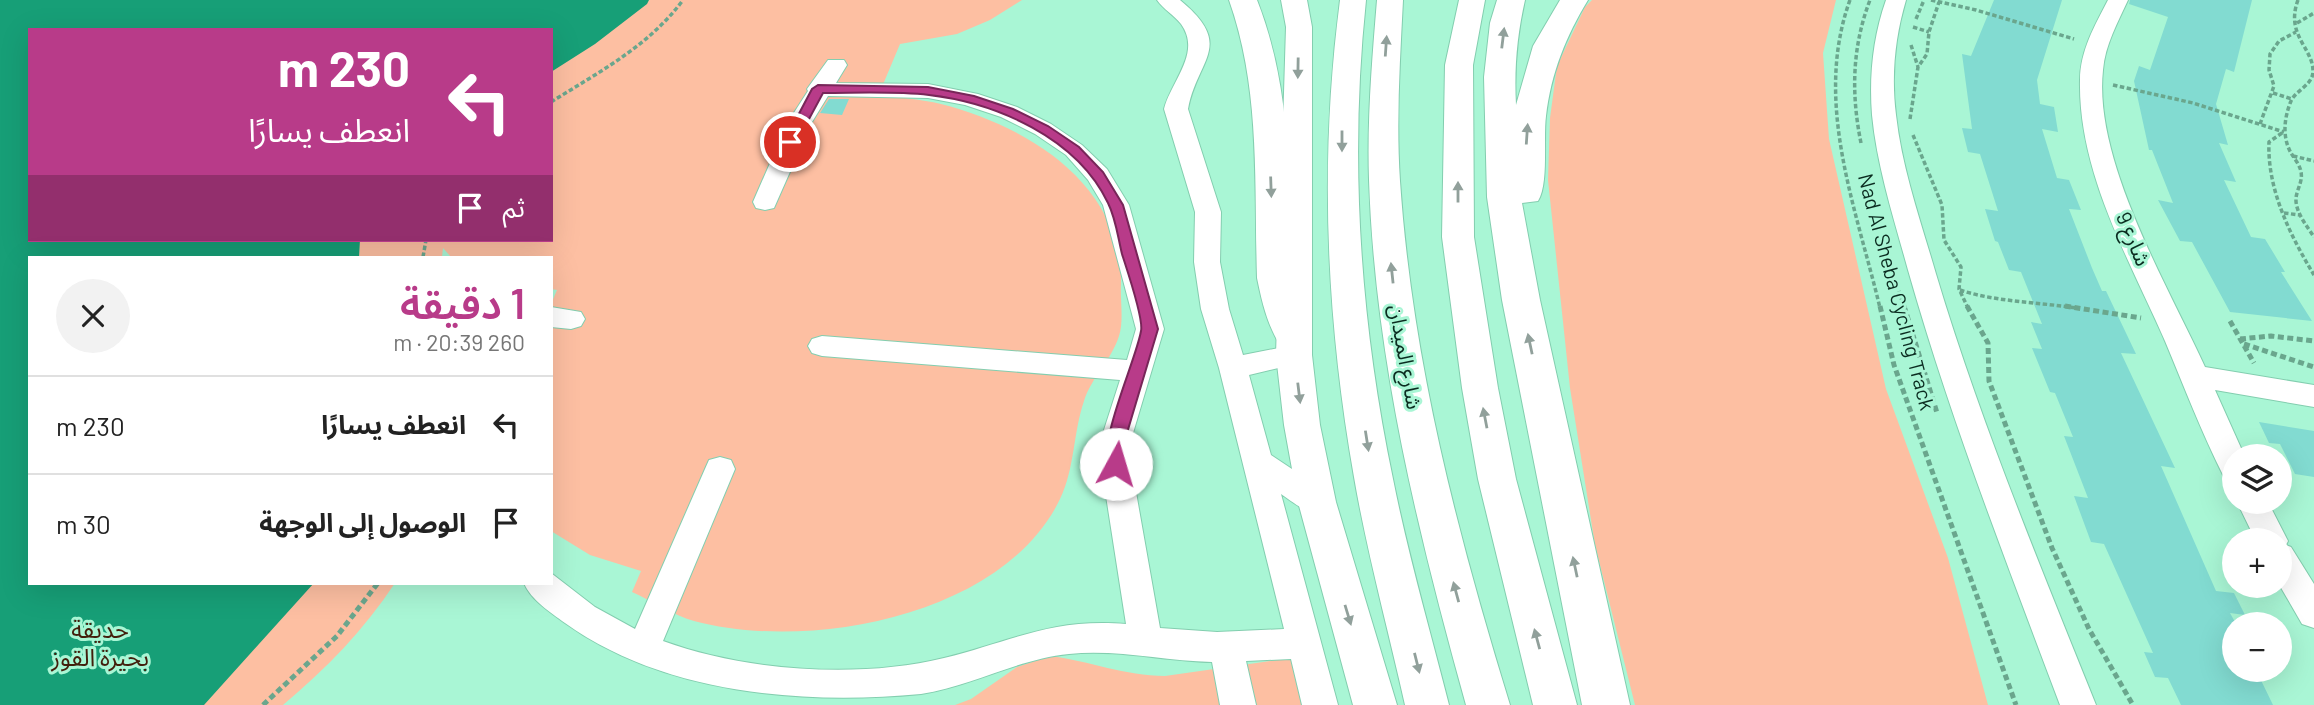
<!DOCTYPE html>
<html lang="ar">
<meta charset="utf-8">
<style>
:root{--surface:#fff;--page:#f2f2f2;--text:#222;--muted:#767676;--line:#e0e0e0;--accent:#b83b89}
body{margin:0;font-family:Barlow,"Noto Sans Arabic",sans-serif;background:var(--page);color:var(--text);direction:rtl;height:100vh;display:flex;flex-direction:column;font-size:26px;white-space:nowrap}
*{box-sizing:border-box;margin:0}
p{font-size:23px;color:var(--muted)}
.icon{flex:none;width:38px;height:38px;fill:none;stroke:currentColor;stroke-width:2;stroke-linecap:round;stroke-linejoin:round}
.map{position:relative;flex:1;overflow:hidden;direction:ltr}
.side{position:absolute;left:28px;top:256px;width:525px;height:329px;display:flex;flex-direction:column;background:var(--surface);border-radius:0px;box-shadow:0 7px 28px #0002;direction:rtl}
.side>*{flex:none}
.hud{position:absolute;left:28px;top:28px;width:525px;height:214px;border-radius:0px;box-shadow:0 7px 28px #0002;direction:rtl;background:#b83b89;color:#fff;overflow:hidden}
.tools{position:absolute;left:2222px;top:444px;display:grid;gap:14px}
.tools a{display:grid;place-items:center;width:70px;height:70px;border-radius:50%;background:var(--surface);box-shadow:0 7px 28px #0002;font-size:35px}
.pin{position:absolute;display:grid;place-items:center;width:60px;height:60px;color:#fff;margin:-30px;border:4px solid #fff;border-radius:50%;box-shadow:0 2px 7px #0007}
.me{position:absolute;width:77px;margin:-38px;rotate:6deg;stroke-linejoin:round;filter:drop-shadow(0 0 5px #0008)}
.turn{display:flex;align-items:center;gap:24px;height:147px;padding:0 28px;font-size:32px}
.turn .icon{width:91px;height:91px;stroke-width:2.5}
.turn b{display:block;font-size:49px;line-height:60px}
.then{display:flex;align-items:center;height:66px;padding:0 28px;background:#0003;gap:14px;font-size:26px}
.round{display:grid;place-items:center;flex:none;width:74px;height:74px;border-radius:37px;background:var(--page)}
.overview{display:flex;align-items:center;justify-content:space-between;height:119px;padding:0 28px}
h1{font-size:42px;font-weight:600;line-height:52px;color:var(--accent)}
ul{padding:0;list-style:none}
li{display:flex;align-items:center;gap:21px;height:98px;padding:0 28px;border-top:2px solid var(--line)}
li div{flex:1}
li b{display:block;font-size:26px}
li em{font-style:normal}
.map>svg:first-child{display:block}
.green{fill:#fdbfa2;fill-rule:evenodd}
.water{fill:#179f77}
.building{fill:#82dbd1}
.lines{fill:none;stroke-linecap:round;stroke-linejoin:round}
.minor-casing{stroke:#83ceaf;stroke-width:2}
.major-casing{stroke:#83ceaf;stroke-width:2}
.highway-casing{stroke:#83ceaf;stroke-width:2}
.path-far1{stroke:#6aa68d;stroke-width:3.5;stroke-dasharray:4.5 2.5;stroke-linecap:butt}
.path{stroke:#6aa68d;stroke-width:5;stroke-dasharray:6 3.5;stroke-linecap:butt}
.minor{fill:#fff;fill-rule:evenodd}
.major{fill:#fff;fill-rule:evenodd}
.highway{fill:#fff;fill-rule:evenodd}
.oneway{fill:#91a09b}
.route{fill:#b83b89;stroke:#782659;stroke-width:2}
.labels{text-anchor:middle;stroke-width:6;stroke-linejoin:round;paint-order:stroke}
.street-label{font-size:21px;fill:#0b2c20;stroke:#a9f6d5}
.near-park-label{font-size:24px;fill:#421e0c;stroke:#a9f6d5}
</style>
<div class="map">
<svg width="2314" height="705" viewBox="0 0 2314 705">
<rect width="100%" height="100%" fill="#a9f6d5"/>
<path class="green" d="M0 0H1022L990 20 957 34 900 44 879 94C899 98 921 99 941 104 1027 126 1123 184 1121 284 1120 299 1124 321 1119 336 1112 359 1091 378 1084 401 1073 433 1075 468 1060 499 1004 616 809 652 694 621 673 615 652 601 632 592L641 571 590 555 551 531V304L557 290 551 289V257H451L443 248 442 257H30V583H395C364 630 326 669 283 705H0ZM30 30H551V240H30Z
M1592 0H1836L1823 53 1829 139 1886 389 1948 558 1988 705H1635L1595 545 1570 388 1548 180 1550 118 1557 66 1585 7Z
M1050 656C1090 661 1125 676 1165 676L1291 658 1303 705H955L971 699 1017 667Z"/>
<path class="water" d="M0 0H649L647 4 595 44 551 72V30H30V240H360L359 257H30V583H314L204 705H0Z"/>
<path class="building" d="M1994 0H2062L2037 80 2040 104 2054 107 2058 132 2042 129 2057 178 2069 180 2081 210 2069 209 2092 268 2102 291H2106L2136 354 2121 353 2175 468 2161 466 2216 591 2234 593 2245 615 2230 613 2235 622V670H2256L2273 705H2181L2168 678 2155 677 2144 652 2153 653 2104 544 2091 542 2074 496 2088 498 2064 436 2073 437 2055 393 2050 392 2032 348 2042 349 2031 322 2042 324 2021 272 2009 270 1998 242 1995 241 1985 209 1998 211 1980 154 1968 152 1962 128 1972 129 1962 54 1971 56Z
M2130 0H2252L2234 72 2226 69 2216 104 2228 145 2219 143 2236 182 2224 180 2251 237 2265 239 2285 272H2281L2312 321 2230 312 2192 242 2180 241 2158 200 2173 203 2152 150H2149L2134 81 2139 66 2150 70 2168 17 2129 4Z
M829 99H849L842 115 820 113Z
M2259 422 2314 431V477L2295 474 2280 444 2269 443Z"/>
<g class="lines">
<g class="minor-casing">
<path id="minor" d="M1157 0H1180C1236 46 1197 59 1188 109L1221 212 1220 262 1229 309 1243 355 1294 345 1304 348 1308 355 1304 362 1249 375 1271 455 1328 493 1333 502 1328 511C1309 517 1296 504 1281 494L1338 705H1302L1291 659 1246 661 1256 705H1220L1212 662C1164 661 1117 649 1069 654 1018 659 972 686 921 694 802 705 664 694 565 623 550 612 531 600 524 583H551V573L595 607 635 629 705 469 709 460 720 457 731 460 735 469 663 641C745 671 859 679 944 658 1013 641 1051 618 1126 624L1101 464 1103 433 1120 380 822 356 812 353 808 346 812 339 822 336 1127 360 1136 329 1103 205 1088 180 1066 155 1035 134 1001 117 965 105 928 98 828 96 812 122 774 208 765 210 756 208 753 202 788 122 808 91 807 89 828 60H844L847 65 836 83 928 84 978 94 1017 107 1051 124 1082 145 1107 169 1129 205 1164 329 1133 433 1131 464 1160 628 1217 632 1284 629 1219 368 1201 309 1194 262 1195 212 1164 109C1171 81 1202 53 1181 24 1174 15 1163 9 1157 0Z
M1886 0H1906C1895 37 1891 76 1896 115 1902 169 1921 222 1936 274 1980 421 2039 563 2096 705H2060C2006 561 1950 418 1908 270 1894 219 1877 167 1872 115 1869 76 1873 37 1886 0Z
M2108 0H2128C2118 22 2105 45 2103 70 2093 160 2168 286 2205 367L2314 385V407L2215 390 2245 457H2235V480L2224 477C2201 432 2184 386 2165 341 2129 259 2078 172 2080 80 2080 51 2095 25 2108 0Z
M551 307 581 312 585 319 581 326 571 329 551 327Z
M2237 502H2268L2288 541 2286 545 2291 547 2314 584V628L2302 624 2280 586V541H2256Z"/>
</g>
<g class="major-casing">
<path id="major" d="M1281 0H1307L1312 27V355L1320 425 1336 502 1397 705H1353L1298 502 1284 425 1276 355 1286 27Z
M1340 0H1366C1349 161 1360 321 1393 479 1408 555 1430 630 1449 705H1405C1388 629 1367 553 1354 477 1326 318 1319 160 1340 0Z
M1377 0H1403C1400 60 1396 120 1400 181 1412 360 1457 533 1510 705H1466C1418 533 1375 359 1369 180 1367 120 1372 60 1377 0Z
M1459 0H1485L1473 65 1474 237 1498 388 1516 479 1577 705H1533L1478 479 1462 388 1442 237 1445 65Z"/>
</g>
<g class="highway-casing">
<path id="highway" d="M1229 0H1257C1279 56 1286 113 1289 173 1292 232 1288 279 1312 335L1306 345 1293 349 1280 345C1267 324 1262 302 1257 278 1254 184 1261 90 1229 0Z
M1497 0H1525C1517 35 1514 69 1516 105L1533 46 1560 0H1588C1566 36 1551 73 1546 116 1543 138 1549 184 1538 201L1522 203 1540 300 1630 705H1582L1502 300 1487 197 1484 77 1490 23Z"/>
</g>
<path class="path-far1" d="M1850 0C1813 102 1856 207 1880 308
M1931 0 1976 10 2074 39
M2298 0C2285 35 2313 48 2313 71 2313 85 2296 90 2291 101 2284 118 2282 137 2291 153 2294 158 2300 165 2301 172 2303 181 2297 189 2296 198 2295 212 2307 226 2314 237
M1916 19 1924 0
M2297 23 2314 13
M1913 27 1929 32
M1911 45 1918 67
M2113 85 2193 103 2284 132
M2273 93 2292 99
M551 102C599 72 649 46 683 0
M1910 119 1918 67 1927 54 1929 32 1939 2
M2260 124 2274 86 2269 70 2270 54 2279 41 2296 32
M2282 133 2269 142C2267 189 2290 235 2314 275
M1913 135 1942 205 1944 240 1961 267 1959 289 1968 308
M1861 143C1851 94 1852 47 1870 0
M2293 156 2314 161
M2284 213 2300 215
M423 257 426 240
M1960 290C1996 302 2038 302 2076 308
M1899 291 1904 308"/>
<path class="path" d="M1880 306 1894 365 2016 705
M1904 306 1937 413
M1967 306 1988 343 1989 381 2052 548 2089 629 2133 705
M2065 306 2141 318
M2230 321 2254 363
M2240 339 2271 336 2314 341
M2244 344 2314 367
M263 705 337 636 378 583"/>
<use href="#minor" class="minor"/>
<use href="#major" class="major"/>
<use href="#highway" class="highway"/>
</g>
<defs><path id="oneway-solid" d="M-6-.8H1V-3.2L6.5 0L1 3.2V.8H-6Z" transform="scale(1.75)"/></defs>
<g class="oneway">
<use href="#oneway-solid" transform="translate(1503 38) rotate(-83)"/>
<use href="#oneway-solid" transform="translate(1386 46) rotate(-86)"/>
<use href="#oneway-solid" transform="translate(1298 68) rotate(91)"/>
<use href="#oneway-solid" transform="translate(1527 134) rotate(-86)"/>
<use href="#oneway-solid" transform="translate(1342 141) rotate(90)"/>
<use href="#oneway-solid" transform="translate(1271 187) rotate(88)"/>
<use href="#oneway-solid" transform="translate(1458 192) rotate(-90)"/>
<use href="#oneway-solid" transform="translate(1392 273) rotate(-96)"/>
<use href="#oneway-solid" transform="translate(1530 344) rotate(-102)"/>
<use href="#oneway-solid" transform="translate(1299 393) rotate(83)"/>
<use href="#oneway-solid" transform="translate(1485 418) rotate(-101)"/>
<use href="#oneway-solid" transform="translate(1367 441) rotate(81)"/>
<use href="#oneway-solid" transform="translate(1575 567) rotate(-102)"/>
<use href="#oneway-solid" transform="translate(1456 592) rotate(-105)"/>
<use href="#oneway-solid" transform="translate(1348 615) rotate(73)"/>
<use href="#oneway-solid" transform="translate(1537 639) rotate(-105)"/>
<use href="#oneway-solid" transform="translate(1417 663) rotate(76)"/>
</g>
<path class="route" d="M818 85 928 87 974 96 1013 109 1048 126 1079 147 1103 172 1123 205 1158 329 1127 433 1122 469H1110C1096 444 1136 361 1141 331 1144 319 1127 270 1122 254 1118 238 1116 219 1108 203 1077 138 997 103 929 95 894 91 858 93 823 93L795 145H786L784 142 812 89Z"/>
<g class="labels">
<g class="street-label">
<text transform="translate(2133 239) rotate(67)" y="7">شارع 9</text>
<text transform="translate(1896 292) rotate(75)" y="7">Nad Al Sheba Cycling Track</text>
<text transform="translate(1405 357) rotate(80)" y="7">شارع الميدان</text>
</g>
<g class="near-park-label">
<text x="100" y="638">حديقة<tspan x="100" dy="28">بحيرة القوز</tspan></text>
</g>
</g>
</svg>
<div class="tools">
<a><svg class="icon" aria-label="layers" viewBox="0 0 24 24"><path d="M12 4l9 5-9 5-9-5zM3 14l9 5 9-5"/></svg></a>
<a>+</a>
<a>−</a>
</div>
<div class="pin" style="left:790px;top:142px;background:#d93025"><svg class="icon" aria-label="arrive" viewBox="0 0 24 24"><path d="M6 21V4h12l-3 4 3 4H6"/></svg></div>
<svg class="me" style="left:1116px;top:464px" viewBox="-20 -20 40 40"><circle r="19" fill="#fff"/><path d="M0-13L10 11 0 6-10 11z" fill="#b83b89"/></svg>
<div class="hud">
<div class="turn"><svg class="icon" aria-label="left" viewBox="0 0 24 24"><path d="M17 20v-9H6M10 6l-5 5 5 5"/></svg><div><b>230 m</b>انعطف يسارًا</div></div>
<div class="then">ثم<svg class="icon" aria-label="arrive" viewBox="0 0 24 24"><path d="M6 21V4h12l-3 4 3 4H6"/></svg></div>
</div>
<section class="side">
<div class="overview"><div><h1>1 دقيقة</h1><p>260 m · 20:39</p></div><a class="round"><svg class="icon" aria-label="close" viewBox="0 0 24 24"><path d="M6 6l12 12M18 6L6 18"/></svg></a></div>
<ul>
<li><svg class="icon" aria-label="left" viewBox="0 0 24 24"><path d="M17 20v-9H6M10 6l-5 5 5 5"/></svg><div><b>انعطف يسارًا</b></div><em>230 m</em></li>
<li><svg class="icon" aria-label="arrive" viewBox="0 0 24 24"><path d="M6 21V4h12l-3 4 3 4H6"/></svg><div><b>الوصول إلى الوجهة</b></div><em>30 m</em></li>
</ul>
</section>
</div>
